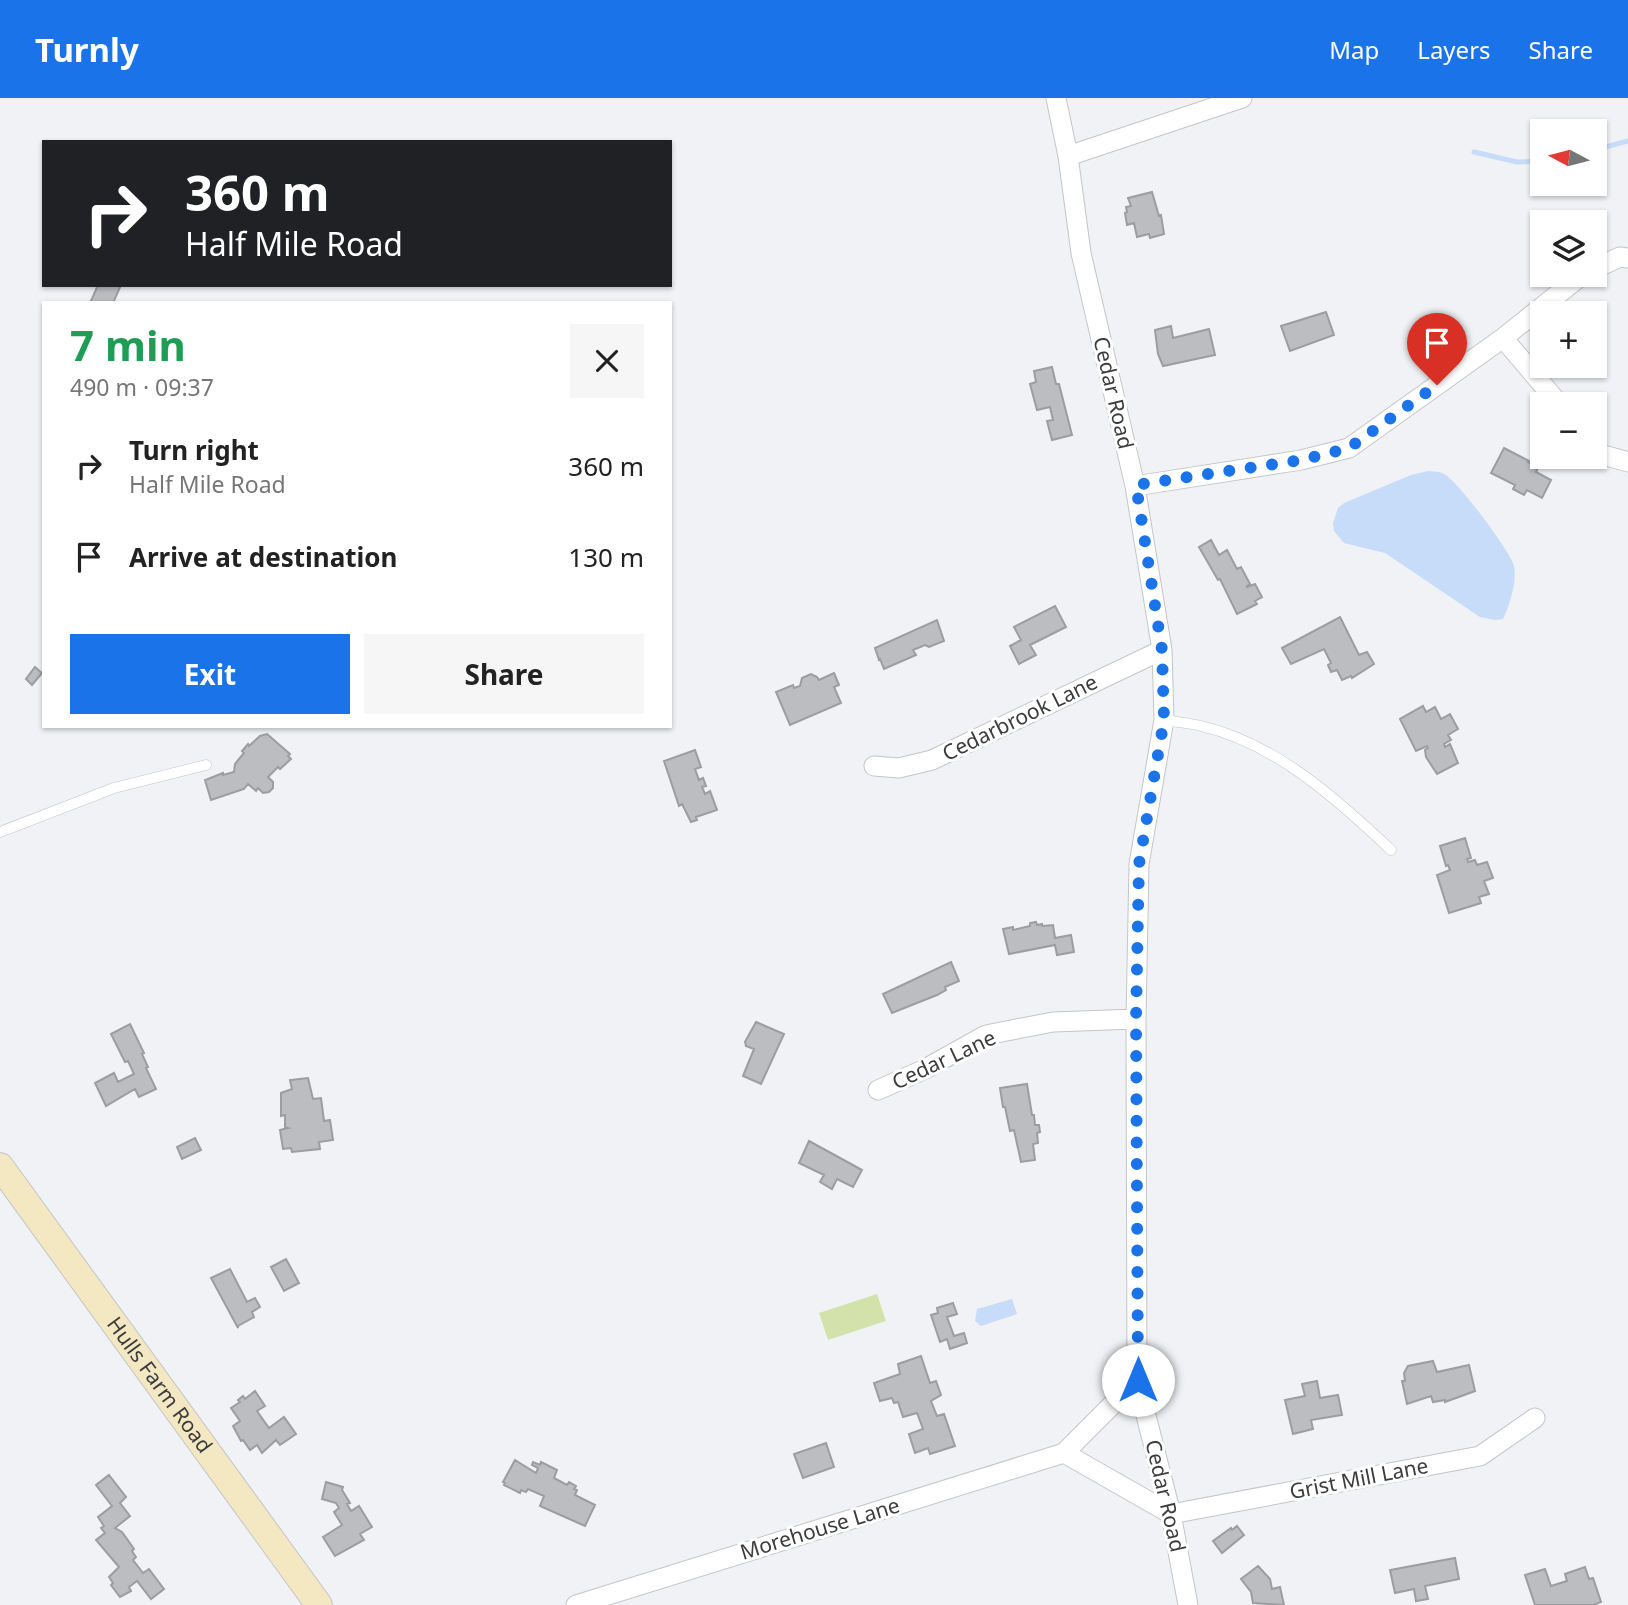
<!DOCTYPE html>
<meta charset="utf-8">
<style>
:root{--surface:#fff;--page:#f6f6f6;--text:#222;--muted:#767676;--accent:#1a73e8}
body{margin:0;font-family:"Noto Sans",sans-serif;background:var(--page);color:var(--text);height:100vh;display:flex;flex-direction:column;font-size:26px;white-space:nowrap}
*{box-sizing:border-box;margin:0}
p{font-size:23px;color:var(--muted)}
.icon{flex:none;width:38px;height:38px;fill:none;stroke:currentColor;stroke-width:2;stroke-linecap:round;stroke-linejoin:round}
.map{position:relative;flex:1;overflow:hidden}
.details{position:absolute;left:42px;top:203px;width:630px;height:427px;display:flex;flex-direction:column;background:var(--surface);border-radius:0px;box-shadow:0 2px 5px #0004}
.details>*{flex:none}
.top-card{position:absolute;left:42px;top:42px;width:630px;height:147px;border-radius:0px;box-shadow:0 2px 5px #0004;background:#202124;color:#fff;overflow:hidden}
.needle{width:46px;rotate:277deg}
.controls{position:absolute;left:1530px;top:21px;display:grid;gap:14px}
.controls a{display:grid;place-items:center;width:77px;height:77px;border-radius:0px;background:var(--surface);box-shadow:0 2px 5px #0004;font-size:35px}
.pin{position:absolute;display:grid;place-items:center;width:60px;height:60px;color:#fff;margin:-72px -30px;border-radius:50% 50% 50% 0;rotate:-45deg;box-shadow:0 0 7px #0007}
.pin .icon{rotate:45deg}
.me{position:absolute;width:77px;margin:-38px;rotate:0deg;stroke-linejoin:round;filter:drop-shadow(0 0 5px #0008)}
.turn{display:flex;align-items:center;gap:24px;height:147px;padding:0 28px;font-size:32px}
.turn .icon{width:91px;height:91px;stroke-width:2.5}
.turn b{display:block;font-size:49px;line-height:60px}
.round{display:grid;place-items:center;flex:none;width:74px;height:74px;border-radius:0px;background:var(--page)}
.overview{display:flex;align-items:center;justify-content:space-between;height:119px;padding:0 28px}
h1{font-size:42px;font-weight:700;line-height:52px;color:#1e9e55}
.cta{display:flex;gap:14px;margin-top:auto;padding:14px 28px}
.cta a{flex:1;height:80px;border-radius:0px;background:var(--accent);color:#fff;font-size:28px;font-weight:700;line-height:80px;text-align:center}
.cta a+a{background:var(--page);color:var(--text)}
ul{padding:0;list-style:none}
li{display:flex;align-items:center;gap:21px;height:91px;padding:0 28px}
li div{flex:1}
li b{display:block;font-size:26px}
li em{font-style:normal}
header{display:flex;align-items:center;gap:42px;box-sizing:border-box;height:98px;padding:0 35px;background:var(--accent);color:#fff}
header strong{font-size:33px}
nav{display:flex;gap:38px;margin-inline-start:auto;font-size:24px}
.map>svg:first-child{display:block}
.green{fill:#d3e2ab}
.water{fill:#c6dcf9}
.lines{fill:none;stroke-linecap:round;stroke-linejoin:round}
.stream{stroke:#c6dcf9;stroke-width:5}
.building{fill:#bbbdc0;stroke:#9c9da1;stroke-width:2}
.service-casing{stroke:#c3c5c8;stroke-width:11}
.minor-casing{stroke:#c3c5c8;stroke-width:21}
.secondary-casing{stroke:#c3c5c8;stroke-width:28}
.service{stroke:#fff;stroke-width:10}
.minor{stroke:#fff;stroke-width:19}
.secondary{stroke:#f4e8c2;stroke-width:26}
.route{stroke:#1a73e8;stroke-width:12;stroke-dasharray:0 21.6}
.labels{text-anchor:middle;stroke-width:6;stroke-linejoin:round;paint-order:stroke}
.street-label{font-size:21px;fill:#3b3c3d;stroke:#fff}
</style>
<header>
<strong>Turnly</strong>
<nav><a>Map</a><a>Layers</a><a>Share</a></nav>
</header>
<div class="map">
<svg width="1628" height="1507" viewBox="0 0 1628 1507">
<rect width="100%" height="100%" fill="#f0f2f5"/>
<path class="green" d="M877 1196 886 1223 828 1242 819 1215Z"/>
<path class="water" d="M1428 373C1433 374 1440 373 1444 376 1457 382 1511 454 1514 468 1517 484 1510 506 1503 521L1495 522 1480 519 1385 455 1344 445 1334 433 1333 425 1338 410 1344 405 1411 377Z
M1012 1201 1017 1216 981 1228 975 1223 977 1211Z"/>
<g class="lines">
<path class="stream" d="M1594 52 1628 43
M1474 54 1517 64 1542 63"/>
</g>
<path class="building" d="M1152 94 1159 118 1161 117 1164 136 1150 140 1149 136 1137 139 1134 125 1127 127 1125 115 1127 114 1126 109 1131 108 1128 100Z
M98 187H121L113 205H90Z
M1326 214 1334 237 1290 253 1281 228Z
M1171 228 1173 240 1209 231 1215 257 1163 268 1158 256 1155 232Z
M1052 269 1056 286H1059L1072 337 1052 342 1047 323 1053 322 1050 309 1037 312 1030 286 1036 284 1034 273Z
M1504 350 1529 363 1528 364 1538 370 1536 374 1551 382 1542 400 1527 392 1524 397 1513 391 1515 387 1491 375Z
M1211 442 1219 457 1227 452 1237 471 1241 469 1250 486 1247 488V489L1255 486 1262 499 1255 503 1257 506 1237 516 1220 481 1218 482 1199 449Z
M1055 508 1066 529 1030 547 1036 557 1019 566 1010 548 1021 542 1014 529Z
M1340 519 1359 557 1367 554 1374 566 1352 580 1351 578 1342 582 1337 572 1331 574 1328 567 1331 565 1324 551 1291 566 1282 550Z
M937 522 944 543 929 549 925 547 913 552 916 557 884 571 880 561 879 562 875 550Z
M35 569 42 575 32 587 26 581Z
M834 575 839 587 834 589 841 605 790 627 776 594 793 587 794 590 800 588 802 580 811 576 817 579 819 582Z
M1423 608 1426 614 1435 609 1441 621 1450 616 1458 631 1448 637 1451 642 1444 646 1445 649 1450 646 1458 665 1437 676 1426 659 1425 652 1428 650 1427 648 1416 653 1400 621Z
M267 636 290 656 288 658 291 661 280 671 278 669 268 679 273 684V690L269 694 263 695 258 690 256 693 248 686 244 691 211 702 205 682 223 675V677L234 674 235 666 244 655 242 653 248 646 249 648 260 638Z
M695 652 701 669 695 671 699 682 703 680 706 688 702 689 705 696 710 693 717 712 696 719 697 722 691 724 682 706 679 708 664 663Z
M1465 740 1471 760 1467 761 1468 764 1475 762 1477 767 1487 764 1493 780 1484 783 1489 796 1479 799 1481 805 1449 815 1437 777 1450 772 1448 767 1446 768 1440 748Z
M1036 824 1037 827 1042 826V828L1053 827 1055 840 1071 837 1074 854 1057 857 1055 847 1009 856 1003 831 1013 829V832L1030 828V825Z
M951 864 959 883 945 889 946 892 937 897 892 915 883 896Z
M756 924 784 936 761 986 743 978 754 951 746 948 745 944Z
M130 926 144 955 142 956 148 969 146 970 156 991 139 999 135 991 106 1008 95 985 114 975 118 984 134 976 128 963 125 964 111 936Z
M308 980 313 1001 321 1000 324 1023 330 1022 333 1042 319 1044 320 1051 292 1054 291 1050 283 1051 280 1032 288 1030 285 1029V1017L281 1018V995L292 991 290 982Z
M1027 986 1032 1017H1034L1035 1027H1039L1040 1034 1037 1035 1038 1045 1033 1046 1035 1062 1021 1064 1014 1032 1010 1033 1005 1009H1003L1000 990Z
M195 1040 201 1052 182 1061 177 1049Z
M809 1043 862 1072 853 1089 837 1081 832 1091 820 1084 824 1077 799 1065Z
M286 1161 299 1185 284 1193 271 1169Z
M230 1171 247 1204 255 1200 260 1209 252 1214 254 1219 238 1228V1230L211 1180Z
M953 1205 957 1216 947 1219 954 1238 964 1235 967 1245 950 1251 947 1241 940 1244 931 1217 938 1215 937 1210Z
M921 1258 930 1285 936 1283 941 1297 931 1303 937 1318 944 1316 955 1348 930 1356 928 1350 915 1355 909 1336 923 1331 917 1315 903 1319 898 1304 894 1305 892 1300 880 1303 874 1285 900 1276 898 1266Z
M1433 1263 1437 1274 1469 1267 1475 1293 1445 1304V1302L1433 1304 1431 1298 1407 1306 1402 1283H1405L1404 1275 1408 1268Z
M1317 1283 1320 1300 1338 1297 1342 1317 1311 1322 1313 1331 1293 1336 1285 1302 1305 1298 1302 1286Z
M255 1293 265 1308 257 1313 269 1330 284 1319 296 1336 280 1347 276 1342 262 1355 257 1347 250 1352 243 1342 241 1343 233 1328 240 1323 231 1310 240 1304 238 1302 243 1298 245 1301Z
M826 1345 834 1369 803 1380 794 1356Z
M515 1362 536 1375 538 1370 532 1367 533 1364 540 1367 541 1364 557 1372 554 1380 567 1387 569 1384 576 1388 574 1391 577 1392 575 1397 595 1407 585 1428 540 1408 544 1398 528 1391 526 1394 521 1392 520 1395 504 1387 505 1385 503 1384Z
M109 1377 126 1399 120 1405 130 1418 115 1430 122 1434 134 1451 132 1453 136 1459 133 1462 143 1475 149 1471 164 1491 151 1501 137 1483 129 1489 131 1493 120 1499 111 1487 113 1485 109 1479 119 1469 96 1442 105 1435 101 1430 104 1428 98 1419 112 1408 96 1387Z
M326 1384 343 1389 342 1392 350 1405 347 1406 351 1413 359 1408 372 1429 360 1436 364 1442 335 1458 323 1439 342 1427 334 1414 339 1410 336 1405 322 1401Z
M1237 1428 1244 1437 1222 1455 1213 1443 1231 1430 1232 1432Z
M1455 1460 1459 1481 1425 1488 1428 1501 1416 1503 1414 1491 1395 1495 1390 1472Z
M1258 1468 1270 1481 1272 1491 1280 1489 1284 1507 1253 1505 1251 1494 1241 1481Z
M1585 1469 1589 1481 1593 1480 1601 1504 1593 1507H1535L1525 1477 1545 1471 1551 1488 1567 1483 1565 1476Z"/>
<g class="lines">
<g class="service-casing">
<path id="service" d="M1164 622C1176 624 1189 625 1201 628 1275 645 1337 701 1391 752
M0 734 114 690 206 667"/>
</g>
<g class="minor-casing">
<path id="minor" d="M1056 0 1068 58 1081 155 1135 388 1162 552 1164 622 1139 766 1136 921 1137 1282 1171 1416 1188 1507
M1068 58 1242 0
M1594 171 1620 159 1628 160
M1503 240 1559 306
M1594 349 1600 356 1628 364
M1135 388 1301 362 1349 350 1503 240 1582 177
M874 668 899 670 932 662 1162 552
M878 992 925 971 986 937 1053 924 1136 921
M1064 1355 1171 1416 1480 1358 1535 1320
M576 1507 1064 1355 1137 1282"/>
</g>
<g class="secondary-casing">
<g id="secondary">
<path id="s1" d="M0 1068 319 1507"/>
</g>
</g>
<use href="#service" class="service"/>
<use href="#minor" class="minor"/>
<use href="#secondary" class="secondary"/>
</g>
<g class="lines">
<path class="route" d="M1138 1282 1136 921 1139 766 1164 622 1162 552 1136 387 1301 362 1349 350 1437 287"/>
</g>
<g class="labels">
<g class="street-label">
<text transform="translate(1113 295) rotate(77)" y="7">Cedar Road</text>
<text transform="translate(1020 620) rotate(-26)" y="7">Cedarbrook Lane</text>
<text transform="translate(944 962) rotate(-25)" y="7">Cedar Lane</text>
<text dy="7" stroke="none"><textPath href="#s1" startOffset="271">Hulls Farm Road</textPath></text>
<text transform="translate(1359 1381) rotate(-11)" y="7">Grist Mill Lane</text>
<text transform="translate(1165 1398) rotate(77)" y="7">Cedar Road</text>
<text transform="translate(820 1431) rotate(-17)" y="7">Morehouse Lane</text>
</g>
</g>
</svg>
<div class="controls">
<a><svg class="needle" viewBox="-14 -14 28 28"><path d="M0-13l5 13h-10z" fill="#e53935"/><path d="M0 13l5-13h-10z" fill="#767676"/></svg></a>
<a><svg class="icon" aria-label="layers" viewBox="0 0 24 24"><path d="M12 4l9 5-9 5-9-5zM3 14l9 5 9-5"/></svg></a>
<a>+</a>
<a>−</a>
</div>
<div class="pin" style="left:1437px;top:287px;background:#d93025"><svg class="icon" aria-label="arrive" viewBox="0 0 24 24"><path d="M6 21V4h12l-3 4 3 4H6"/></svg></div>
<svg class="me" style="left:1138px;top:1282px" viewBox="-20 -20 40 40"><circle r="19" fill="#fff"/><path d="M0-13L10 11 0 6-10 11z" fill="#1a73e8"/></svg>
<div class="top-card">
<div class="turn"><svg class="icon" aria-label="right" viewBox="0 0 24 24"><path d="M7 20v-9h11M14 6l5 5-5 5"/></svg><div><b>360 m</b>Half Mile Road</div></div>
</div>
<section class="details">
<div class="overview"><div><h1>7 min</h1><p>490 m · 09:37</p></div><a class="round"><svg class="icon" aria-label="close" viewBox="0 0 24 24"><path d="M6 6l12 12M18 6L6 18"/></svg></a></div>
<ul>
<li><svg class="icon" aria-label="right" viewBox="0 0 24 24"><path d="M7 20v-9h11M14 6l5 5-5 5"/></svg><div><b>Turn right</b><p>Half Mile Road</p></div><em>360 m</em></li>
<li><svg class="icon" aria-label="arrive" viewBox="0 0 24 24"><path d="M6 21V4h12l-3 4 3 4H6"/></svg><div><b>Arrive at destination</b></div><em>130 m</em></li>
</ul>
<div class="cta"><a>Exit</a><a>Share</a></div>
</section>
</div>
